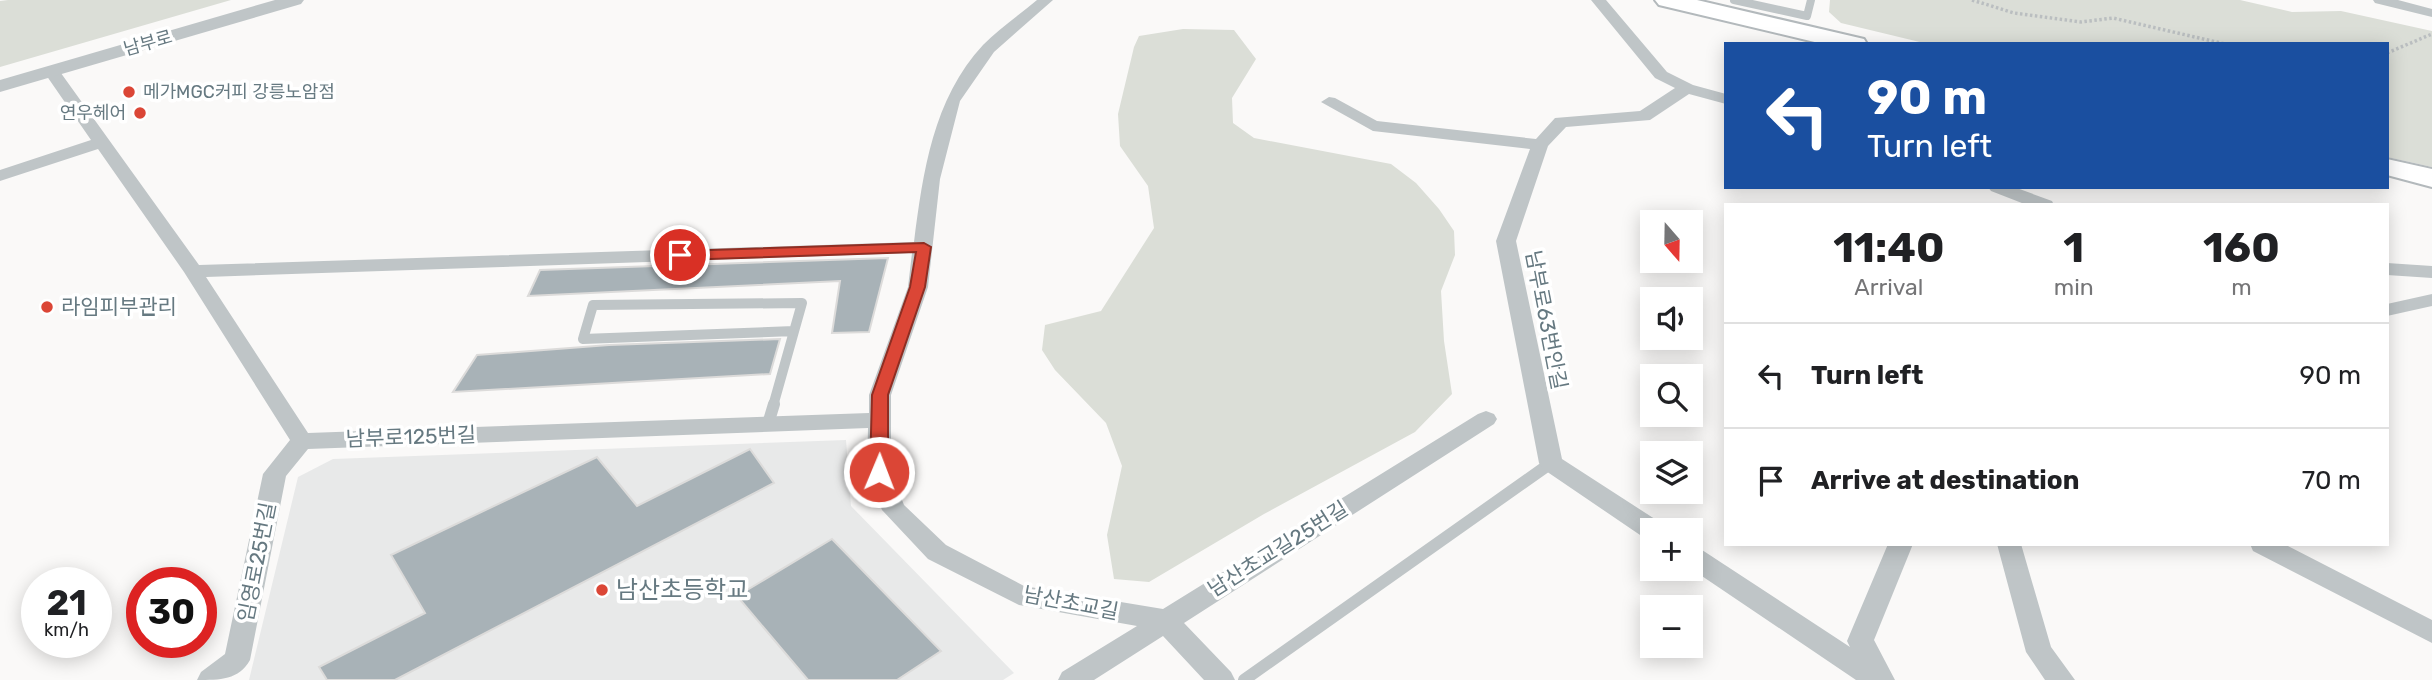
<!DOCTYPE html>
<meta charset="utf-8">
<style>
:root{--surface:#fff;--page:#f6f6f6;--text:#202124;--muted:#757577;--line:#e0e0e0}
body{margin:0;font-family:Rubik,"Noto Sans KR",sans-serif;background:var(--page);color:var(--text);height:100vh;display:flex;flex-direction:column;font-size:26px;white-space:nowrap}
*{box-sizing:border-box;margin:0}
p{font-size:23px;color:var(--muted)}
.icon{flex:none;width:38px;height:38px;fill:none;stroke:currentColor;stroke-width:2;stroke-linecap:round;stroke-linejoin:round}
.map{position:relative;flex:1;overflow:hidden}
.details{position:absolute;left:1724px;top:203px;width:665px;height:343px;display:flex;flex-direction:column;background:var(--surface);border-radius:0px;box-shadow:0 4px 18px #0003}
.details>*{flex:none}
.top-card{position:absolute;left:1724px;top:42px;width:665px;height:147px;border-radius:0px;box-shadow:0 4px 18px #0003;background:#1a4fa0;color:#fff;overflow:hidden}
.needle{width:46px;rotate:160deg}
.tools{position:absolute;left:1640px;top:210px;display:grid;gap:14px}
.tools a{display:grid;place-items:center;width:63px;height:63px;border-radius:0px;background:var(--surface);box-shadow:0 4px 18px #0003;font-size:35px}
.speed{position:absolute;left:21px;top:567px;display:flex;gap:14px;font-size:35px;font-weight:700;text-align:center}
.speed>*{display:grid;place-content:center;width:91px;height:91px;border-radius:50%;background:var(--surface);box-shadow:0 4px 18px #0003;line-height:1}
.speed small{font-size:18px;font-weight:400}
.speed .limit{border:10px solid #d22;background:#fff;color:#111}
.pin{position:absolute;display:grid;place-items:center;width:60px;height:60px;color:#fff;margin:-30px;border:4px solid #fff;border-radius:50%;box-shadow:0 2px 7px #0007}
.me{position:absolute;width:77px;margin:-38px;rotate:1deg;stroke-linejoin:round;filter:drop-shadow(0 0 5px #0008)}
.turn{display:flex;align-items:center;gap:24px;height:147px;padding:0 28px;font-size:32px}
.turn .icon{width:91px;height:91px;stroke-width:2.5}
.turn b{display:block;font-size:49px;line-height:60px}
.eta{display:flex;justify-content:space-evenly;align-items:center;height:119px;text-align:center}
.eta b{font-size:42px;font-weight:700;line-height:49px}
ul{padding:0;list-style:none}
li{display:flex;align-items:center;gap:21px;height:105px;padding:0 28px;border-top:2px solid var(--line)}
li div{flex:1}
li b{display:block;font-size:26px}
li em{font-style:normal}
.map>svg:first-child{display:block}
.built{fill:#e8e9e9}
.green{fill:#dbded7}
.building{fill:#a8b2b7;stroke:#dcdbda;stroke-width:2}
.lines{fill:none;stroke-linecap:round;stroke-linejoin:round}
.primary-casing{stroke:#b3b9bc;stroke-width:4}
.path{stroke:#babec0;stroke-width:3.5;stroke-dasharray:2.5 2.5;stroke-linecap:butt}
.service-far2{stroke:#bfc5c7;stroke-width:8}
.service-far1{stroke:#bfc5c7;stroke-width:10}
.service{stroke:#bfc5c7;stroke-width:12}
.minor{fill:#bfc5c7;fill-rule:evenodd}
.tertiary{fill:#bfc5c7;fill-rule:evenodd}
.primary{fill:#fff;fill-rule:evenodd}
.route{fill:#db4636;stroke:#8e2e23;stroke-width:2}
.poi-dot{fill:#db4636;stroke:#fff;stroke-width:2.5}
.labels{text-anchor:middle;stroke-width:7;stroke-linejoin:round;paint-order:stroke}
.far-street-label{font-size:18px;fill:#667981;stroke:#fff}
.far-poi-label{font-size:18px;fill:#667981;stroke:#fff;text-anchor:start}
.poi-label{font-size:21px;fill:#667981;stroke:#fff;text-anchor:start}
.street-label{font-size:21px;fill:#667981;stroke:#fff}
.near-poi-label{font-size:24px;fill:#667981;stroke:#fff;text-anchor:start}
</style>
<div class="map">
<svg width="2432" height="680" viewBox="0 0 2432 680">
<rect width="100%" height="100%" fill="#faf9f8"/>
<path class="built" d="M846 440 851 506 1014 673 1003 680H249L298 477 333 459Z"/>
<path class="green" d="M8 0H231L0 67V1Z
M1830 0H2240L2292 12 2341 11 2432 31V167L2387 157V44H1928L1841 23 1829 12Z
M1183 29 1234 30 1256 59 1232 98 1233 123 1254 138 1391 164 1416 183 1439 209 1454 231 1455 255 1441 291 1444 341 1452 394 1415 432 1264 514 1149 582 1114 579 1107 535 1122 466 1106 423 1055 370 1042 350 1045 325 1101 311 1154 228 1148 186 1120 146 1118 114 1134 47 1139 36Z"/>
<path class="building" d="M888 258 869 332 832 333 840 281 528 296 540 270Z
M780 339 770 374 453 392 477 355 609 345Z
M750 449 774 483 395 680H327L319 667 425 613 391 555 597 457 637 506Z
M832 539 941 651 897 680H808L737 596Z"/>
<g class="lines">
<g class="primary-casing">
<path id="primary" d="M1655 0H1697L1864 39 1867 44H1823L1659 5Z
M2387 159 2432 169V187L2387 175Z"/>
</g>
<path class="path" d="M1972 0 2014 13 2081 22 2113 18 2225 44
M2387 53 2432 34"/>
<path class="service-far2" d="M1734 0 1807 16 1811 0"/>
<path class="service-far1" d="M773 406 802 303 593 305 583 339 794 331"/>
<path class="service" d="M768 424 774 404
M1244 680 1551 463"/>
<path class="minor" d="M1037 0H1053L994 52 960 101 940 179 928 287 891 395V472L904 505 946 545 1024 586 1163 609 1478 414 1486 411 1494 414 1497 419 1494 424 1184 623 1231 672 1235 680H1204L1163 636 1094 680H1058L1062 672 1137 626 1019 605 928 559 882 510 867 472 868 428 308 449 286 476 250 660C239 680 220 680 197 680L201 672 225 654 263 474 290 440 184 272 98 149 0 181V170L91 140 44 72 46 69H58L199 265 914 242C923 172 933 99 983 45 999 29 1019 15 1037 0ZM912 253 908 287 869 395V413L308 433 206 277Z
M1591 0H1606L1667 72 1693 85 1726 94V104L1689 94 1650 120 1566 127 1548 146 1516 241 1562 459 1661 523 1664 530H1652V539L1643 537 1543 469 1539 463 1496 241 1530 149 1373 131 1321 102 1329 97 1335 98 1377 121 1536 139 1555 118 1640 111 1675 88 1655 78Z
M2373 0H2398L2432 9V17L2375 3Z
M1988 187H2014L2052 201 2054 205H2027L1991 191Z
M2387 263 2432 266V278L2387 275Z
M2432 294V306L2387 316V304Z
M1888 544H1913L1874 640 1895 680H1856L1690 568V546L1699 548 1850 647 1847 641Z
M1997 544H2021L2051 647 2075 680H2045L2026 652Z
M2250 544H2284L2432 620V643L2253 551Z"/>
<path class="tertiary" d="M275 0H304L301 4 0 92V80Z"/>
<use href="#primary" class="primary"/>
</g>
<path class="route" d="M924 243 931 247 925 287 888 395V472L885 477H873L870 472 872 395 910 287 916 252 680 260 673 255 680 251Z"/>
<g class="poi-dot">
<circle cx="129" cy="92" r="7"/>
<circle cx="140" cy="113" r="7"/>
<circle cx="47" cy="307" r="7"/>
<circle cx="602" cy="590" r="7"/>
</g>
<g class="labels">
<g class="far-street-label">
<text transform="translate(148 43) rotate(-16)" y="6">남부로</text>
</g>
<g class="far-poi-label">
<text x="143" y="98">메가MGC커피 강릉노암점</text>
<text x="126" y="119" text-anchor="end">연우헤어</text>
</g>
<g class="poi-label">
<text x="61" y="314">라임피부관리</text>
</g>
<g class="street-label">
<text transform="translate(1546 320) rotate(79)" y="7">남부로63번안길</text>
<text transform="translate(411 437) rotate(-2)" y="7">남부로125번길</text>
<text transform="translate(1278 549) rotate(-32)" y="7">남산초교길25번길</text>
<text transform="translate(257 562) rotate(-79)" y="7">임영로25번길</text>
<text transform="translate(1071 603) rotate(11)" y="7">남산초교길</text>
</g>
<g class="near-poi-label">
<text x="616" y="598">남산초등학교</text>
</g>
</g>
</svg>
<div class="tools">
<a><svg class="needle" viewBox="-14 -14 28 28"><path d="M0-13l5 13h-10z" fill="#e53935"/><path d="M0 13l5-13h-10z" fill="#757577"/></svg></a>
<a><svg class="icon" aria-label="sound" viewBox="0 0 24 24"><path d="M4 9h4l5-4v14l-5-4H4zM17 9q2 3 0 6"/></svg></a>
<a><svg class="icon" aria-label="search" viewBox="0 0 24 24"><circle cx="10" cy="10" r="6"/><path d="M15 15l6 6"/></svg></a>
<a><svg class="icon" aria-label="layers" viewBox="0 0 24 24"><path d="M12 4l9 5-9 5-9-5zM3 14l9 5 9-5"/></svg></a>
<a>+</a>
<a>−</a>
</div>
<div class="speed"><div>21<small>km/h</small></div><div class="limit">30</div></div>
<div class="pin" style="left:680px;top:255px;background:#d93025"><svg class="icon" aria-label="arrive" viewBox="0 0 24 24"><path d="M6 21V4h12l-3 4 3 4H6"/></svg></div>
<svg class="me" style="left:879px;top:472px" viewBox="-20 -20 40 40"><circle r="17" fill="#db4636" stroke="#fff" stroke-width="3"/><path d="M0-11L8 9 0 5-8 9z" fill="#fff"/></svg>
<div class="top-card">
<div class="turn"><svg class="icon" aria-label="left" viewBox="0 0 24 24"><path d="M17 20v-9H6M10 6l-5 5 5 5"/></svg><div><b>90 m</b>Turn left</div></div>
</div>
<section class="details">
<div class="eta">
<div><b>11:40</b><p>Arrival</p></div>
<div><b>1</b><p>min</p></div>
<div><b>160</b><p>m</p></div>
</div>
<ul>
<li><svg class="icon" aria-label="left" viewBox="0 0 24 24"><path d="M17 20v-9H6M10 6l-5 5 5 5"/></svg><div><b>Turn left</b></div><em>90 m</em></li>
<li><svg class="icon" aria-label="arrive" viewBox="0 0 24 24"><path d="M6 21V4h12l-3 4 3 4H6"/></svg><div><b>Arrive at destination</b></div><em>70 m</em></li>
</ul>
</section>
</div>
